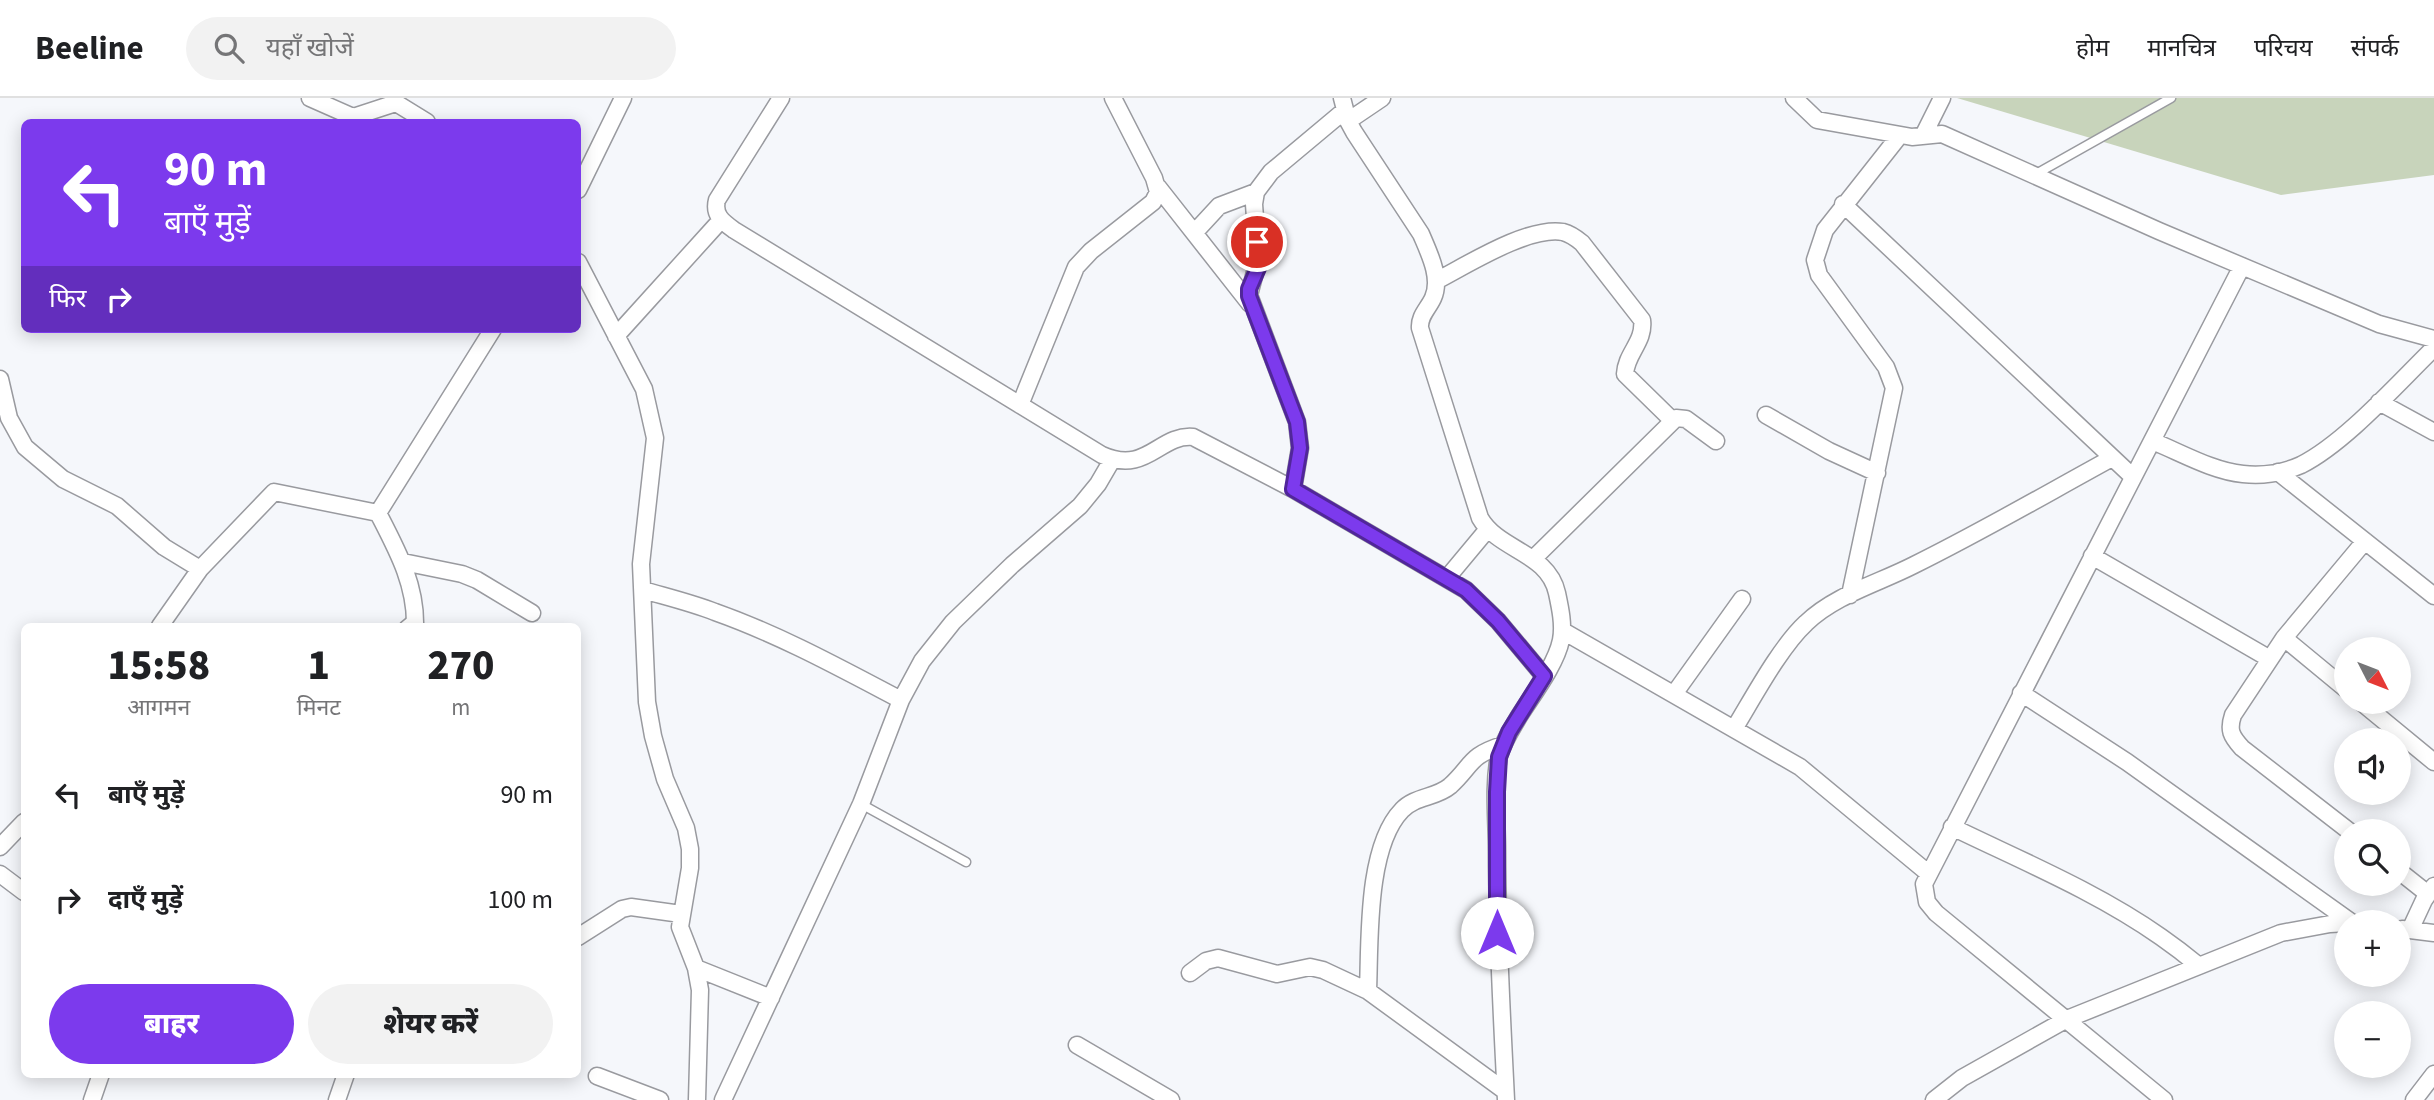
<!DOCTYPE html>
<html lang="hi">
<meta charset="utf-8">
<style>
:root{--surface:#fff;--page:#f2f2f2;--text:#202124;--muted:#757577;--line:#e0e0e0;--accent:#7c3aed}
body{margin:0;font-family:"Source Sans 3","Noto Sans Devanagari",sans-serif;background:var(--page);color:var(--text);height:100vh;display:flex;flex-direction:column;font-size:26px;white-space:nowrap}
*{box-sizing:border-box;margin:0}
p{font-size:23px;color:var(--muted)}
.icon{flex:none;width:38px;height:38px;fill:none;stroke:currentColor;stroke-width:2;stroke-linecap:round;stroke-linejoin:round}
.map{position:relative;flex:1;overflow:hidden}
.panel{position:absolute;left:21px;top:525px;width:560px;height:455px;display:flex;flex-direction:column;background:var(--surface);border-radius:10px;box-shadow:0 4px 18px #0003}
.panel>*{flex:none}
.banner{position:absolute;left:21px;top:21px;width:560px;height:214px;border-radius:10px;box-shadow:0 4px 18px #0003;background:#7c3aed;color:#fff;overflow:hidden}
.needle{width:46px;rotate:132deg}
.buttons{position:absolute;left:2334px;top:539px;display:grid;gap:14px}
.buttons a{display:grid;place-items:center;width:77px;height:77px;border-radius:50%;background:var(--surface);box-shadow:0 4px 18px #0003;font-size:35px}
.pin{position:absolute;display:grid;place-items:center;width:60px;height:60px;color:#fff;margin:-30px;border:4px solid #fff;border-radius:50%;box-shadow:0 2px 7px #0007}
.me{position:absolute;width:77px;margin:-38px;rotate:0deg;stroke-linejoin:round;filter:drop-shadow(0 0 5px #0008)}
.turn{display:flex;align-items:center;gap:24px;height:147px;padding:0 28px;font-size:32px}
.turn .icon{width:91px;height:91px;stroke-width:2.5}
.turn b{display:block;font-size:49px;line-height:60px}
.then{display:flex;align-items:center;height:66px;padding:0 28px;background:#0003;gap:14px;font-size:26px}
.eta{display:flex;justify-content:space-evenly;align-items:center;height:119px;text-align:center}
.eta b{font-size:42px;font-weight:800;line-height:49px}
.primary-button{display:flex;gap:14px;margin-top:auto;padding:14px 28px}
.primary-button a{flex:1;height:80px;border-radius:42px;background:var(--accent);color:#fff;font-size:28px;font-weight:800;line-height:80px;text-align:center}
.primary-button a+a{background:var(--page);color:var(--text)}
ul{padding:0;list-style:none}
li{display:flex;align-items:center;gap:21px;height:105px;padding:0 28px}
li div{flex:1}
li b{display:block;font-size:26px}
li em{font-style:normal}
header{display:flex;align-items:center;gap:42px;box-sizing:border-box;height:98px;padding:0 35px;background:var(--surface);border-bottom:2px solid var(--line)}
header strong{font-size:33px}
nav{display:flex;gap:38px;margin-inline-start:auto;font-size:24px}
.search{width:490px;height:63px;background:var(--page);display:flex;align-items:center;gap:18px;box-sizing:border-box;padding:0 24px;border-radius:38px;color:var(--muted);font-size:26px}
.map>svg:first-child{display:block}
.green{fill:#c8d4bb}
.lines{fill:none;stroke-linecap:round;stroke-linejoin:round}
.lane-casing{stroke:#999a9f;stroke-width:11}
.street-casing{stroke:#999a9f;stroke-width:19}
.lane{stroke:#fff;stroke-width:8}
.street{stroke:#fff;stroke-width:16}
.route-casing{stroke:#51269a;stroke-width:18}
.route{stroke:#7c3aed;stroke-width:12}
</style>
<header>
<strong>Beeline</strong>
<div class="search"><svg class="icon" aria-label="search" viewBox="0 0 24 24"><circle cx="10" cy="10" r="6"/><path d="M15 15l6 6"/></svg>यहाँ खोजें</div>
<nav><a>होम</a><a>मानचित्र</a><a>परिचय</a><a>संपर्क</a></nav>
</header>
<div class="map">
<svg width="2434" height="1002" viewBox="0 0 2434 1002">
<rect width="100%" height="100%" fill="#f5f7fb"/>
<path class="green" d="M1957 0H2434V77L2281 97Z"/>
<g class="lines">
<g class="lane-casing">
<path id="lane" d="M2036 76 2171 0
M404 528 415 519
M861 706 966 764"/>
</g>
<g class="street-casing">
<path id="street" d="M310 0 353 19 396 5 427 24
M781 0 717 102C713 117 723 124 734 132L1102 357C1147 377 1159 336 1193 339L1293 391 1466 492 1498 523 1544 578
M1342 0 1348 23 1354 34 1421 136C1429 155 1442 180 1433 200 1428 211 1419 218 1420 230L1480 420C1499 453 1548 454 1557 495 1560 509 1564 527 1561 542 1556 567 1531 599 1518 620 1511 632 1503 644 1499 658 1493 688 1497 723 1497 753 1497 836 1502 919 1506 1002
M1794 0 1817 22 1912 39 1942 36 2159 133 2379 226 2434 241
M1348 23 1382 0
M1923 38 1942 0
M1158 89 1250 206
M578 92 623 0
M1843 106 2133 379
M1195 134 1219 108 1256 94
M578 164 644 291 655 340 641 466 647 604 653 638 665 681 686 730 690 751V770L680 829 696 870 700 892 697 1002
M1436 183C1467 167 1528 128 1563 134 1571 136 1576 140 1582 145L1642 222C1645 244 1626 255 1625 276L1672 322
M616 238 721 122
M0 281 9 320 25 349 63 381 117 408 164 449 200 471
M2379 304 2434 334
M1020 307 1076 169 1091 153 1153 104 1158 94 1154 80 1113 0
M1766 317 1829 353 1877 375
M2152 343C2180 354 2212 373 2243 376 2262 378 2283 375 2301 367 2345 345 2398 285 2434 250
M2278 374 2434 498
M1293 391 1300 350 1297 324 1249 197 1258 163 1254 106 1256 94 1271 74 1344 13
M378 415C397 452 416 486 415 528
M2092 458 2270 561
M1533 461 1676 320 1686 321 1716 343
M403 464 462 476 477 482 532 515
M1447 480 1487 432
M643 492C667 499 692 505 715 514 780 537 840 570 901 602
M1850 497 1894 290 1886 269 1819 177 1815 162 1825 132 1900 37
M160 528 200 471 274 394 378 415 493 231
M1563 533 1800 669 1928 775
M2284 540 2347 592
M2021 595 2127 664 2351 824
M1674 596 1742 501
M2361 604 2434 664
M1734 631C1753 600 1780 549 1806 525 1835 497 1879 485 1914 467 1981 434 2046 396 2112 360
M1952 729C2022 763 2097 794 2161 839 2174 848 2187 858 2199 868
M2349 733 2242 650C2231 638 2228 632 2233 617L2284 540 2365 443
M0 749 24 724
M2399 773 2428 796
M0 776 24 794
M2402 831 2434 835
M2410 832 2424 802 2434 788
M578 839 622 811 631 809 681 816
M696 870 771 900
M1190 875 1206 863 1218 860 1277 876 1310 869 1323 872 1368 893 1505 993
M1368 893C1370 843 1366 749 1402 712 1415 698 1436 700 1450 688 1473 667 1468 658 1503 647
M1077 947 1171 1002
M597 978 660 1002
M92 1002 101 976
M337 1002 346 976
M723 1002 861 706 901 602 922 563 953 524 1012 467 1080 408 1098 386 1112 362
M1934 1002 1962 980 2067 921 2281 835 2330 826 2347 825
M2164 1002 1936 815 1927 804 1924 786 2242 168
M2414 1002 2434 976"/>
</g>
<use href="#lane" class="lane"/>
<use href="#street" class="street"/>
</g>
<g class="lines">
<g class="route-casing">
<path id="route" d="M1257 144 1258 170 1249 191V198L1297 324 1300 350 1293 391 1466 492 1498 523 1544 578 1509 634 1499 659 1497 694V835"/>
</g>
<use href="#route" class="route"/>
</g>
</svg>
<div class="buttons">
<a><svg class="needle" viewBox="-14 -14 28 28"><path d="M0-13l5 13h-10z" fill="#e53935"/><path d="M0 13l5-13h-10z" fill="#757577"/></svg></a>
<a><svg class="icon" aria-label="sound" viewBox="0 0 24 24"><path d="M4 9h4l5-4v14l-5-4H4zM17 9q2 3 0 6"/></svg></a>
<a><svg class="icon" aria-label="search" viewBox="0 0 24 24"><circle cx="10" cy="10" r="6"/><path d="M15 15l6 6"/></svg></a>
<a>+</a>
<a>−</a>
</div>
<div class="pin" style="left:1257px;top:144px;background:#d93025"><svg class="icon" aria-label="arrive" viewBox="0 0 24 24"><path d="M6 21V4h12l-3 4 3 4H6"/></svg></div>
<svg class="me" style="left:1497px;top:835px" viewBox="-20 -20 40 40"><circle r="19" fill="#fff"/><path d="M0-13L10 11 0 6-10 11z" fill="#7c3aed"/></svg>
<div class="banner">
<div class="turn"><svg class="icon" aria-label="left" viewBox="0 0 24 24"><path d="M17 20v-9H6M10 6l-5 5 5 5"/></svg><div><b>90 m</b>बाएँ मुड़ें</div></div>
<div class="then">फिर<svg class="icon" aria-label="right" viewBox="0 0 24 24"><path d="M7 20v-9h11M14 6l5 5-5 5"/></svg></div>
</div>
<section class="panel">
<div class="eta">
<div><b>15:58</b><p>आगमन</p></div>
<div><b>1</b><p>मिनट</p></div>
<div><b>270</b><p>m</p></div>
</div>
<ul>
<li><svg class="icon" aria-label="left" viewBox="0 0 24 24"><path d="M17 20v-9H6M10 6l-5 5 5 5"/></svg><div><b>बाएँ मुड़ें</b></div><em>90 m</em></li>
<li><svg class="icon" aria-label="right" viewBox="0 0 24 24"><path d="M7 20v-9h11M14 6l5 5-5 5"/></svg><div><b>दाएँ मुड़ें</b></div><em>100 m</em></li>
</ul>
<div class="primary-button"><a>बाहर</a><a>शेयर करें</a></div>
</section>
</div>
